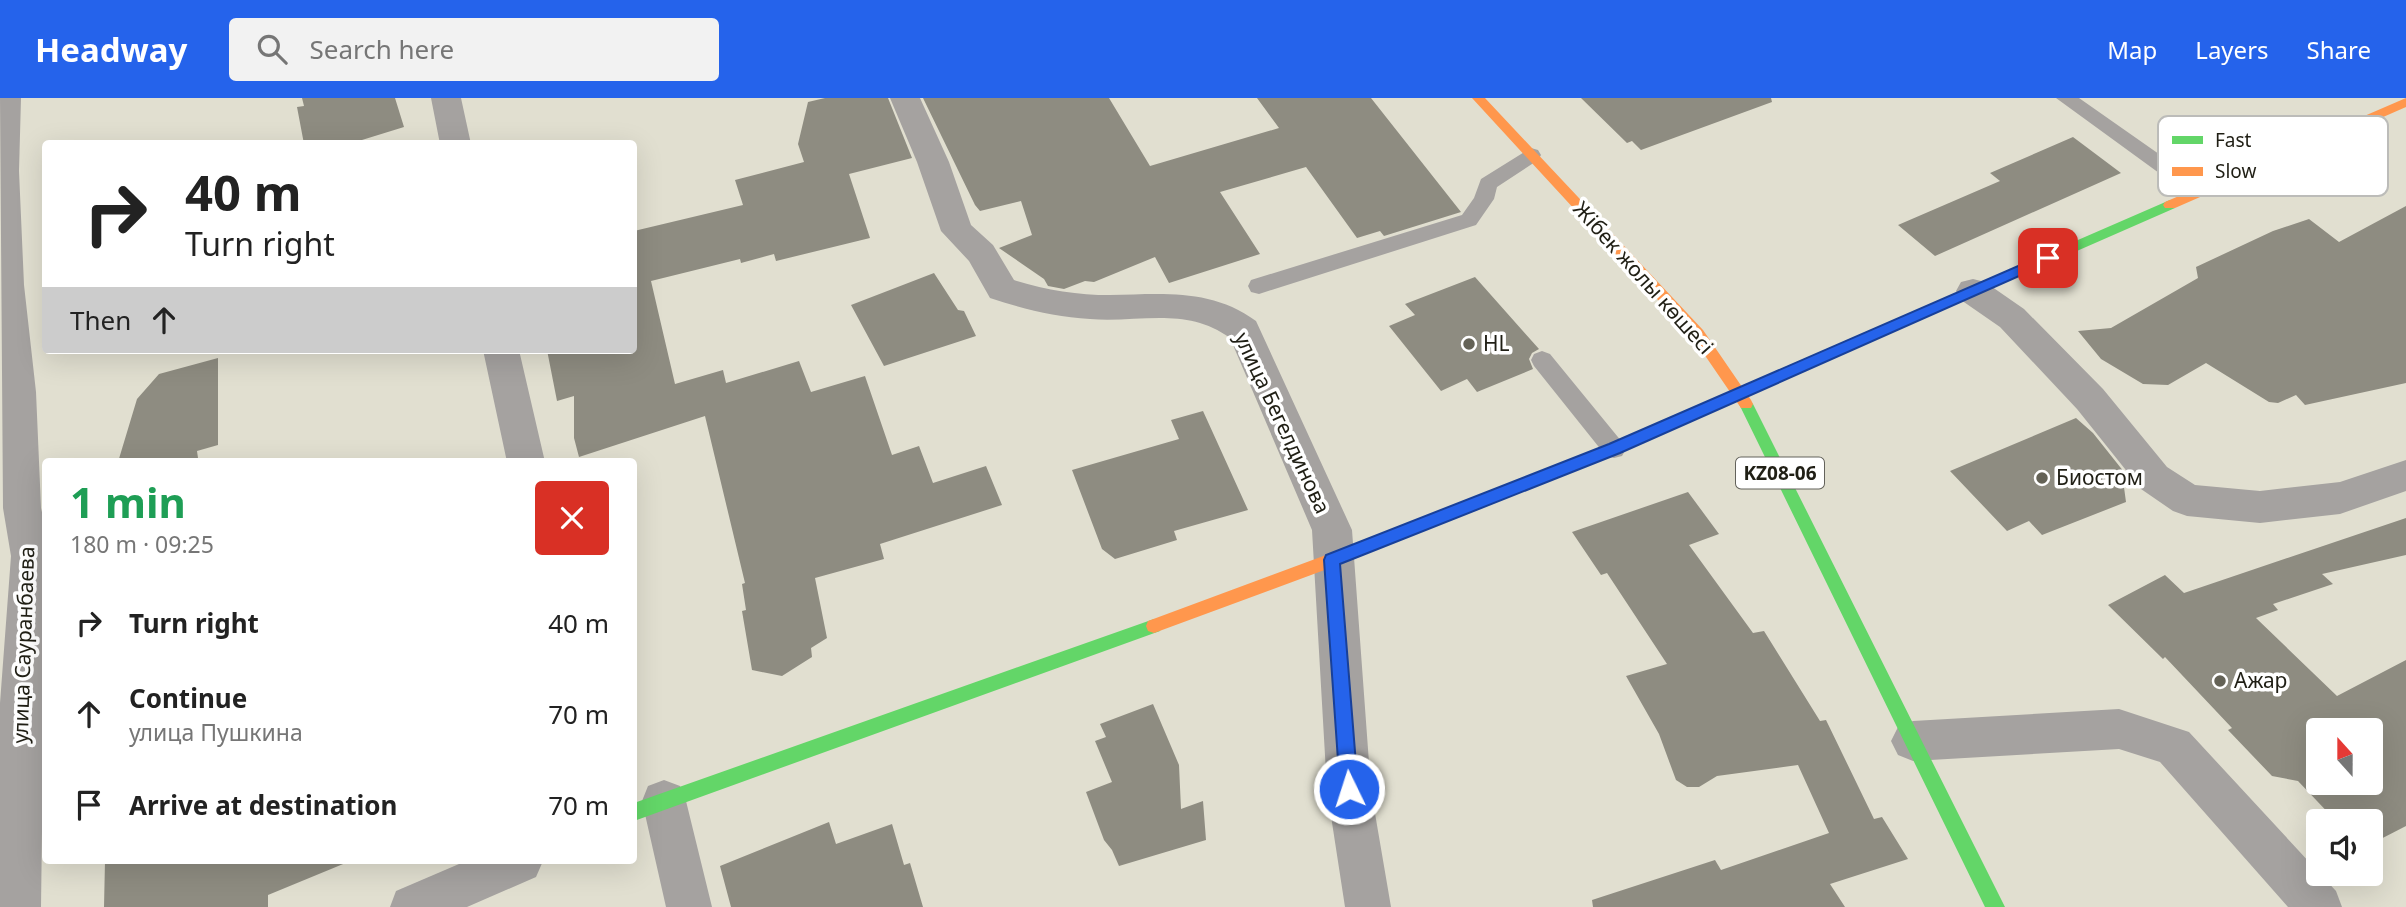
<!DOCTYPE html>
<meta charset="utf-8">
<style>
:root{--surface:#fff;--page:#f2f2f2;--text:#222;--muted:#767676;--accent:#2563eb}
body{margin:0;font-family:"Noto Sans",sans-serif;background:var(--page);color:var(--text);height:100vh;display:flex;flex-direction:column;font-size:26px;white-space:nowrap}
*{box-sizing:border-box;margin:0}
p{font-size:23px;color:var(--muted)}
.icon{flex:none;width:38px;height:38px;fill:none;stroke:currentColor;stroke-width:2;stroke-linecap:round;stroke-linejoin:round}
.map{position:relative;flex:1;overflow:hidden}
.sheet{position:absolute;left:42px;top:360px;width:595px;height:406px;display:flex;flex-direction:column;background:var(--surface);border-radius:7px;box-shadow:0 7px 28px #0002}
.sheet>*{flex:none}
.banner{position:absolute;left:42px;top:42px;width:595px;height:214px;border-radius:7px;box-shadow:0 7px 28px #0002;background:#fff;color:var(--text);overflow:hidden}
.needle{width:46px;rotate:339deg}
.buttons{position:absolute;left:2306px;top:620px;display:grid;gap:14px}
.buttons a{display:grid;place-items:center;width:77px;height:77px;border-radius:7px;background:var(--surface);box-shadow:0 7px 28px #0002;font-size:35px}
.pin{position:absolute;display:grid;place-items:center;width:60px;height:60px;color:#fff;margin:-30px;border-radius:14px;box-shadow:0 4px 10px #0006}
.me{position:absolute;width:77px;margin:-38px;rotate:356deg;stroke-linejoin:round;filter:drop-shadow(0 0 5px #0008)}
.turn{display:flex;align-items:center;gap:24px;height:147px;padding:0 28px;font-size:32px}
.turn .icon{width:91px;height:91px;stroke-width:2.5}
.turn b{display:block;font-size:49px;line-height:60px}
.then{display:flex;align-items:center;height:66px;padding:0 28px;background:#0003;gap:14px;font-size:26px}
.round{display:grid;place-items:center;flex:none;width:74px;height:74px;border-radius:7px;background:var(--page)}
.overview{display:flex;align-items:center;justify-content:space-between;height:119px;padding:0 28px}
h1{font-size:42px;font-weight:700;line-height:52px;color:#1e9e55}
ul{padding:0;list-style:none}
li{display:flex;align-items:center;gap:21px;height:91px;padding:0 28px}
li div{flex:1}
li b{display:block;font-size:26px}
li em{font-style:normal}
header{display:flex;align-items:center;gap:42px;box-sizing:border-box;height:98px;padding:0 35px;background:var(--accent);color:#fff}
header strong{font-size:33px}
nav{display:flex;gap:38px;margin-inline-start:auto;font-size:24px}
.search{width:490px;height:63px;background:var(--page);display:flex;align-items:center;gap:18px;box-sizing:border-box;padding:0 24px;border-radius:7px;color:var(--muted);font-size:26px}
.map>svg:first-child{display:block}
.building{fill:#8e8c81;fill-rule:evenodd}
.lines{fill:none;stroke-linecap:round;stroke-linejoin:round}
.lane{fill:#a5a2a0;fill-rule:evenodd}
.street{fill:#a5a2a0;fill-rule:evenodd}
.fast{fill:#63d668;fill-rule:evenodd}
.slow{fill:#ff974d;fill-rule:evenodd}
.route{fill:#2563eb;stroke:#184099;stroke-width:2}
.poi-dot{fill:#646256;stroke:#fff;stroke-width:2.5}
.labels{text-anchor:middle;stroke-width:7;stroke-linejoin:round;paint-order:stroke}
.shield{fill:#fff;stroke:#63625b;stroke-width:2}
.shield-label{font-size:19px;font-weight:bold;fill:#201f15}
.street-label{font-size:21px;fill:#201f15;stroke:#fff}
.poi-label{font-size:21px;fill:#201f15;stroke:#fff;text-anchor:start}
.key{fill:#fff;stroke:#bcbcb9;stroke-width:2}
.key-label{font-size:19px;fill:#201f15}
</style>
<header>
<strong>Headway</strong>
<div class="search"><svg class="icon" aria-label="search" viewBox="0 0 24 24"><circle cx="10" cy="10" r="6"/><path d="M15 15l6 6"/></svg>Search here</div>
<nav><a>Map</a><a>Layers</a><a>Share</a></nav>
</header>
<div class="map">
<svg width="2406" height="809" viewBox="0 0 2406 809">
<rect width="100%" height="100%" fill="#e1dfd0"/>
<path class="building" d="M302 0H395L404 29 349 46H304L297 9 304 8Z
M825 0H888L912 60 849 76 870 140 776 163 774 156 741 165 740 161 651 183 675 286 723 272 726 285 799 263 811 294 865 278 892 357 919 348 933 385 986 368 1002 407 880 446 884 461 815 480 827 540 811 550 812 559 782 578 752 572 742 513 746 512 742 486 745 485 705 318 579 359 574 340V298L557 303 547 252H634V133L743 107 735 82 804 64 798 46 808 4Z
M923 0H1109L1150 68 1279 30 1257 0H1371L1461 114 1384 138 1380 133 1357 140 1306 69 1220 94 1260 156 1169 185 1155 159 1094 184 1085 183 1064 191 1048 188 1044 181 999 150 1032 137 1021 103 980 113 975 107Z
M1581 0H1771L1772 4 1641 52 1632 43 1627 45Z
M2073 39 2121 75 1935 158 1898 127 2000 83 1990 75Z
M2406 108V285L2305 307 2296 297 2278 305 2269 304 2206 265 2168 287 2143 286 2101 261 2078 233 2111 230 2198 180 2196 169 2273 133 2309 121 2339 144Z
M934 175 958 212 964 213 976 238 884 268 851 207Z
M1475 179 1539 251 1532 255 1529 261 1533 271 1477 294 1467 281 1441 293 1389 228 1415 217 1405 206Z
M218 260V347L197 353 198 360 182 364H118L137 301 159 276Z
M1203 313 1248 412 1174 433 1177 442 1115 461 1102 451 1072 372 1179 341 1171 322Z
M2076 320 2093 335 2128 379 2123 382 2126 404 2042 437 2029 423 2007 433 1950 373Z
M1688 394 1719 436 1689 447 1753 535 1764 533 1820 623 1826 622 1874 721 1882 719 1908 761 1830 786 1845 809H1593L1592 802 1715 762 1721 772 1829 735 1798 667 1717 678 1699 689H1687L1676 682 1659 636 1626 578 1667 566 1607 475 1601 477 1572 434Z
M2406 420V457L2322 476 2333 486 2273 506 2278 512 2256 520 2337 598 2406 562V728L2371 746V723H2336L2298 683 2272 678 2228 632 2232 630 2165 559 2163 561 2108 507 2165 477 2184 495ZM2319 632H2371V684H2319Z
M1153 606 1179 667 1181 711 1203 703 1206 742 1119 768 1112 752 1104 742 1086 694 1112 684 1095 643 1106 639 1100 626Z
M829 724 836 746 892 726 904 767 910 765 923 809H731L720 768Z
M105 763H348V764L268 797V809H104Z"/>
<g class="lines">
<path class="lane" d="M2056 0H2079L2206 89 2209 94 2206 99H2192Z
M1531 50 1538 52 1541 57 1538 62 1497 89 1494 101 1476 127 1259 196 1251 194 1248 188 1251 182 1462 117 1474 100 1481 81Z
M1542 253 1550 256 1622 344 1626 351 1622 358 1614 360 1606 358 1534 268 1531 262 1534 256Z"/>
<path class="street" d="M0 0H21L19 73 24 187 36 294 41 410 46 431 41 809H0V605L11 458 3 410Z
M431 0H461L471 46H440Z
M890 0H920L949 64 971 127 993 147 1014 182C1045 192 1078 197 1110 197 1163 196 1211 190 1256 223L1352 432 1371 692 1391 809H1345L1327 692 1312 432 1230 240C1187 208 1139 225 1090 221 1055 219 1023 211 990 200L969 163 941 133 917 64Z
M1973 181 1985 184 2024 211 2103 291 2167 369 2195 387 2260 393 2340 384 2406 362V393L2340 416 2260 425 2187 418 2173 413 2141 391 2077 311 2000 229 1961 202 1956 193 1961 184Z
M483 252H519L545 364H507Z
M2119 611 2189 634 2336 793 2342 809H2288L2160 664 2119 651 1913 663 1898 657 1891 643 1898 629 1913 623Z
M664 682 680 688 686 703 712 809H666L642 703 648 688Z
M466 763H543L536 779 467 809H390L396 793Z"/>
<path class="fast" d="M2170 102 2175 104V110L1593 365H1583L1580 361 1583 357Z
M1746 300 1753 306 2005 809H1985L1739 306Z
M1154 521 1160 523 1162 528 1160 533 634 723V705Z"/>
<path class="slow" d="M1472 0H1485L1703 232 1751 302 1753 306 1751 310H1741L1693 240Z
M2406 0V9L2175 110H2165L2163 107 2165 104Z
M1588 355 1593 357 1596 361 1593 365 1338 467 1154 535 1148 533 1146 528 1148 523 1326 457Z"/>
</g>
<path class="route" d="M2048 155 2053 156V163L1620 355 1340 466 1358 691 1356 698 1349 700 1343 698 1340 691 1324 462 1326 457 1609 346Z"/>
<g class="poi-dot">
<circle cx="1469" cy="246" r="7"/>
<circle cx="2042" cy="380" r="7"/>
<circle cx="2220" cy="583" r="7"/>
</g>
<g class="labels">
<rect class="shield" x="1736" y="359.5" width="88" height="31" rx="5"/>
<g class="shield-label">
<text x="1780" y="382">KZ08-06</text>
</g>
<g class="street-label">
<text transform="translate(1643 180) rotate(48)" y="7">Жібек жолы көшесі</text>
<text transform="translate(1282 325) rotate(65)" y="7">улица Бегелдинова</text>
<text transform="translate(24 547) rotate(-88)" y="7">улица Сауранбаева</text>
</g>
<g class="poi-label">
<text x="1483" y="253">HL</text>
<text x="2056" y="387">Биостом</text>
<text x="2234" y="590">Ажар</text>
</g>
</g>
<rect x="2158" y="18" width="230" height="80" rx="10" class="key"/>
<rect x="2172" y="38" width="31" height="8" fill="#63d668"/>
<rect x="2172" y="69" width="31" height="9" fill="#ff974d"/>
<g class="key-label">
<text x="2215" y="49">Fast</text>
<text x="2215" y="80">Slow</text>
</g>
</svg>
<div class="buttons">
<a><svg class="needle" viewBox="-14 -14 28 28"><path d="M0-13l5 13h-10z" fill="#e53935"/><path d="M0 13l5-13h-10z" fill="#767676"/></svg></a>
<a><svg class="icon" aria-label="sound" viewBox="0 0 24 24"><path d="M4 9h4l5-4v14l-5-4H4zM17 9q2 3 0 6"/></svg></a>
</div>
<div class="pin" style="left:2048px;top:160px;background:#d93025"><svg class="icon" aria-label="arrive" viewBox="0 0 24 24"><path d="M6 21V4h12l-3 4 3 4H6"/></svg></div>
<svg class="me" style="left:1349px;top:691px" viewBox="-20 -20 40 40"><circle r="17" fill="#2563eb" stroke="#fff" stroke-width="3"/><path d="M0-11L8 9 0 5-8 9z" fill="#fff"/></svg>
<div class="banner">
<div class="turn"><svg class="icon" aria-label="right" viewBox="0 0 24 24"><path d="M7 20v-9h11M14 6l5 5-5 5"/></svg><div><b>40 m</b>Turn right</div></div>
<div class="then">Then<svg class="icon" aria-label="ahead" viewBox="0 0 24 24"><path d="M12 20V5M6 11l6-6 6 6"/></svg></div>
</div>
<section class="sheet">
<div class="overview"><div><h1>1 min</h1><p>180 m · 09:25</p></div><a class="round" style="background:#d93025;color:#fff"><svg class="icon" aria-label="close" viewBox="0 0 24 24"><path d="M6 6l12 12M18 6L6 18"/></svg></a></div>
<ul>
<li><svg class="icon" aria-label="right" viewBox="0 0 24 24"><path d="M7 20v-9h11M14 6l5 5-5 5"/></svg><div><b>Turn right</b></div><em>40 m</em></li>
<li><svg class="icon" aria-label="ahead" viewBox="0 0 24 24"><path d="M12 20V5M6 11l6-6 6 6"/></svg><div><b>Continue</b><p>улица Пушкина</p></div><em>70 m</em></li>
<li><svg class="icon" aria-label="arrive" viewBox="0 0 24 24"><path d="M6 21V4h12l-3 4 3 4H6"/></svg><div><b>Arrive at destination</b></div><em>70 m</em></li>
</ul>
</section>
</div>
